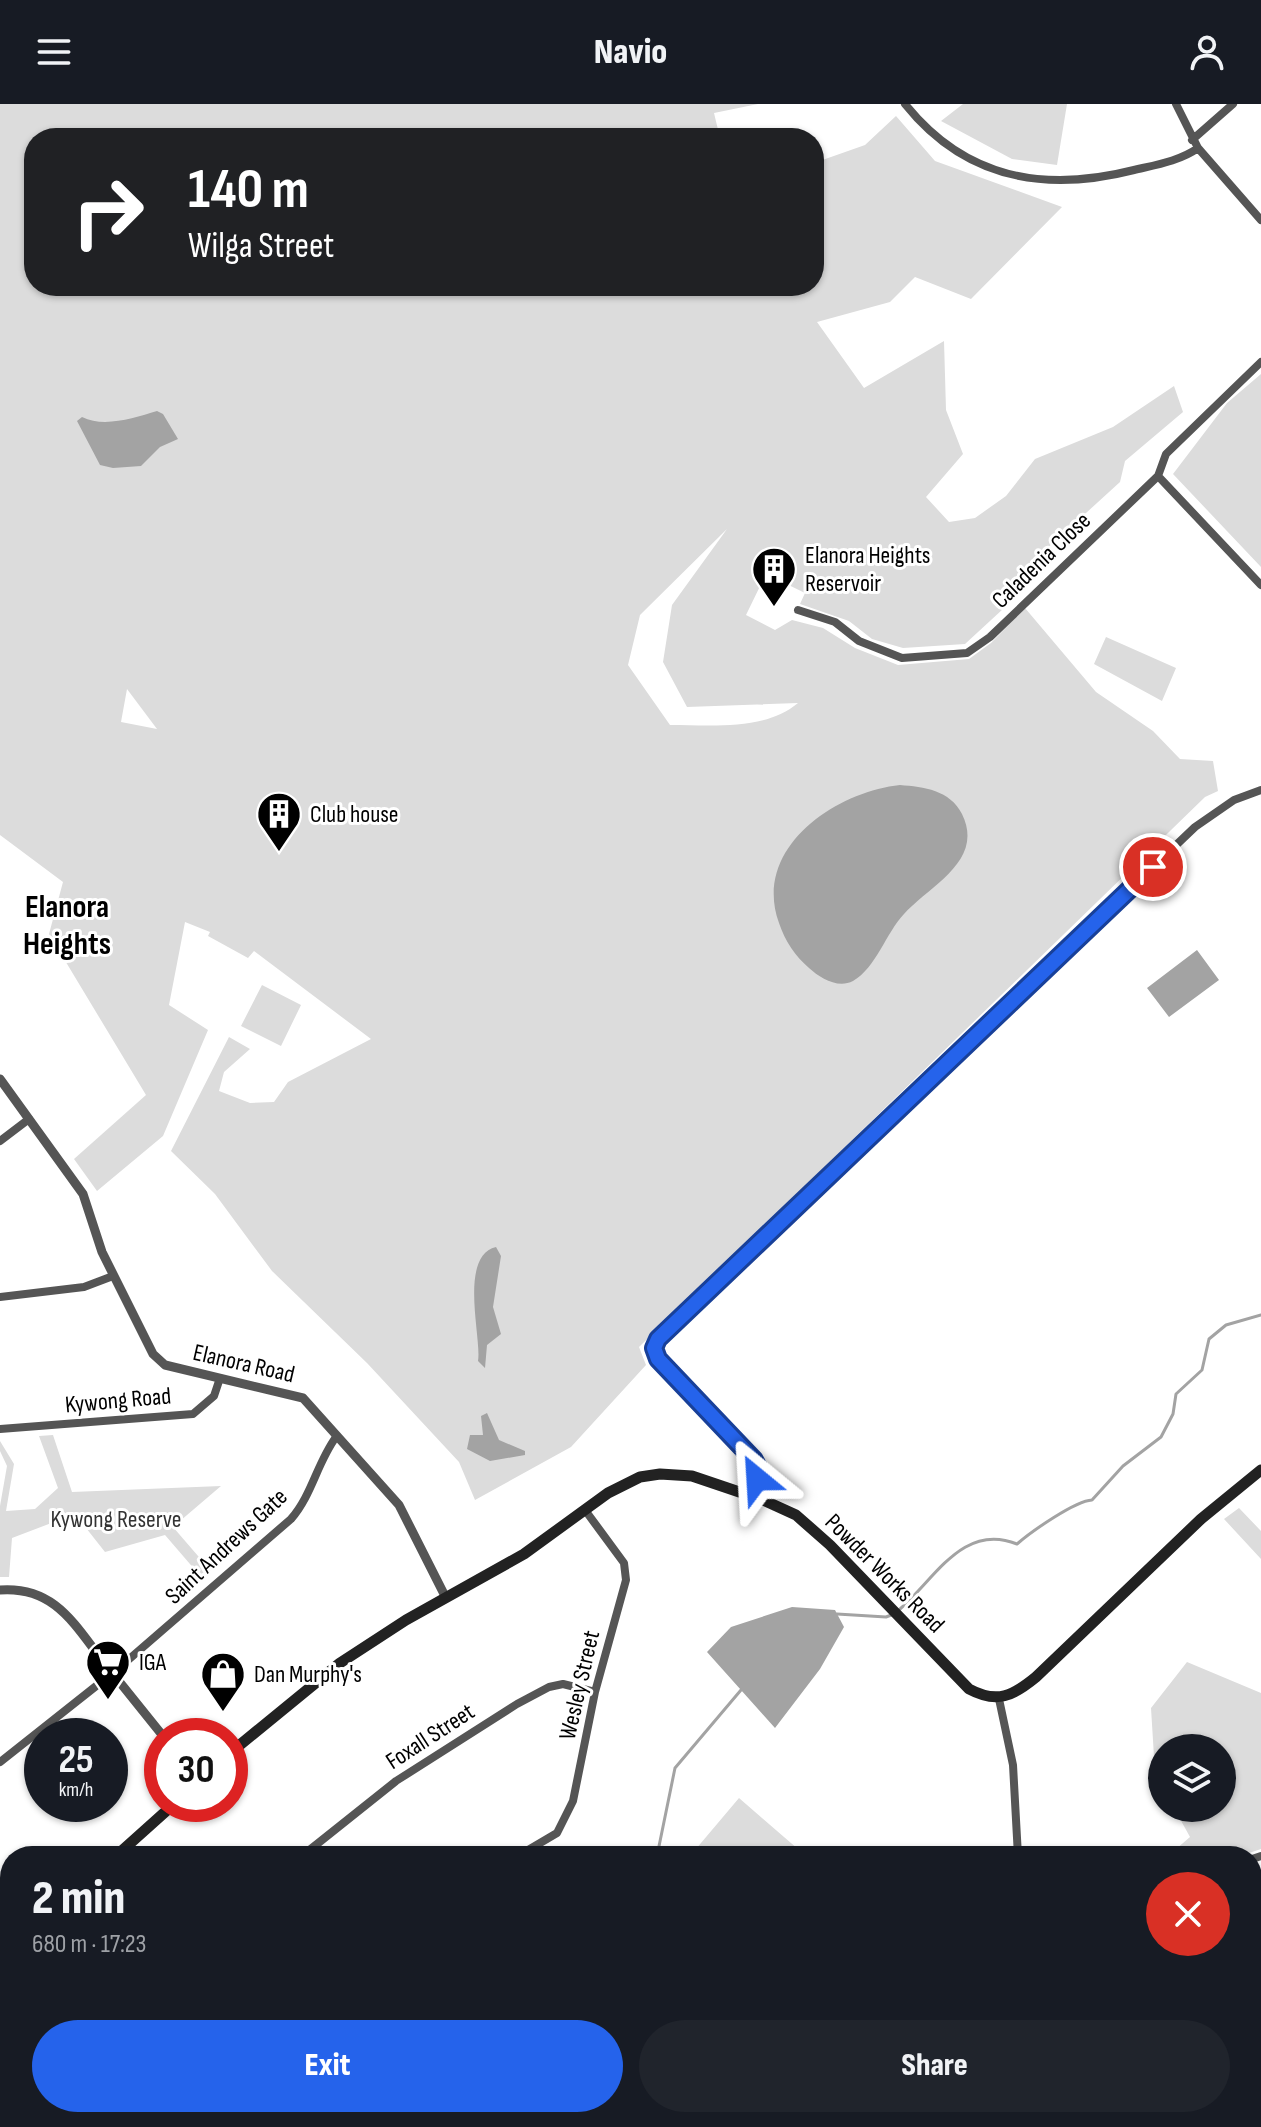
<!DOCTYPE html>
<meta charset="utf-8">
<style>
:root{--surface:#171b24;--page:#20242c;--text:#f1f3f6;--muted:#9ea1a6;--accent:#2563eb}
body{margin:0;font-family:"Sofia Sans Condensed",sans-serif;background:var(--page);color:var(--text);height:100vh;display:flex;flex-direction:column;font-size:30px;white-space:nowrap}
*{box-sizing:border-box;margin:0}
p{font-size:26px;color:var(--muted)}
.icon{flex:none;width:44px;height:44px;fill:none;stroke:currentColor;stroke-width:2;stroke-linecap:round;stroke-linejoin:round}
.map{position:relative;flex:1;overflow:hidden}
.sheet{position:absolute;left:0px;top:1742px;width:1262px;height:282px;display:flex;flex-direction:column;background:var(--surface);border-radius:32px 32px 0 0;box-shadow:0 2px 6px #0004}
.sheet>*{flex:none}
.top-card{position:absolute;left:24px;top:24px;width:800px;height:168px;border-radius:32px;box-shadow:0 2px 6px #0004;background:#202124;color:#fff;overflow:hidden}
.buttons{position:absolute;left:1148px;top:1630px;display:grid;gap:16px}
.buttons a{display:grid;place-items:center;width:88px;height:88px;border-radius:50%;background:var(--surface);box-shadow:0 2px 6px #0004;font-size:40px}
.speed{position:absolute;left:24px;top:1614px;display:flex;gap:16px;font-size:40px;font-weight:700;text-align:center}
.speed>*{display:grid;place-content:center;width:104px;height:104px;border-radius:50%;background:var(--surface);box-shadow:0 2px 6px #0004;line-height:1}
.speed small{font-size:20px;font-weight:400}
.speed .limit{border:12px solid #d22;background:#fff;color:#111}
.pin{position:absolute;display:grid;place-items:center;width:68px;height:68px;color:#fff;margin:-34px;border:4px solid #fff;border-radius:50%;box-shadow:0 2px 8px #0007}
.me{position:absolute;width:88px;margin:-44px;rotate:333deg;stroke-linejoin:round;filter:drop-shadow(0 0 6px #0008)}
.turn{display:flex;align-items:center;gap:28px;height:168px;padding:0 32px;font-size:36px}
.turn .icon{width:104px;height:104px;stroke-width:2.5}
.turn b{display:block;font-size:56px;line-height:68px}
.round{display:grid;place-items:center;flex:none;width:84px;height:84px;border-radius:42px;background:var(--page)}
.summary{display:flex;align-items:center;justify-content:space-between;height:136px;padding:0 32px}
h1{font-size:48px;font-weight:800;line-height:60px}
.button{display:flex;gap:16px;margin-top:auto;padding:16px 32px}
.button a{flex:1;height:92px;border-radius:48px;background:var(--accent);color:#fff;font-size:32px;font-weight:800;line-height:92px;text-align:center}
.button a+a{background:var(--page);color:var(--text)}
header{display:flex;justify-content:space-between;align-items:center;height:104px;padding:0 32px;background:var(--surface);font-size:36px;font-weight:800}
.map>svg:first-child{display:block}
.green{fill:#dcdcdc;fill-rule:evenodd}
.water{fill:#a3a3a3}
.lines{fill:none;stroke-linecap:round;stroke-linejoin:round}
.stream{stroke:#a3a3a3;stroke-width:3}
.minor{stroke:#555;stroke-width:8}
.tertiary{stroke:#555;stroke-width:9}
.secondary{stroke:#222;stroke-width:11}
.route-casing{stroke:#184099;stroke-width:20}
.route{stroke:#2563eb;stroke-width:14}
.labels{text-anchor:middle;stroke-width:6;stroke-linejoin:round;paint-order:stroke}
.poi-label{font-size:24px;fill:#000;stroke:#fff;text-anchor:start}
.street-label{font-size:24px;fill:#000;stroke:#fff}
.park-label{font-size:24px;fill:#333;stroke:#fff}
.district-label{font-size:32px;font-weight:bold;fill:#000;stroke:#fff}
</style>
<header><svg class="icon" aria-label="menu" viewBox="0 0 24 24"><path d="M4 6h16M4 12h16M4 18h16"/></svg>Navio<svg class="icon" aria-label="person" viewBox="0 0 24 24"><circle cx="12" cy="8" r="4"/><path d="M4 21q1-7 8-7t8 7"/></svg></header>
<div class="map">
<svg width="1261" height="2023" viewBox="0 0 1261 2023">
<rect width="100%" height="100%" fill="#fff"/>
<path class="green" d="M0 0H758L714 9 720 34H34V182H814V59L865 41 896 12 935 57 1062 103 971 195 915 173 890 198 817 218 864 284 944 237 946 306 963 350 926 393 949 418 975 414 1006 392 1035 355 1113 323 1174 282 1183 308 1125 357 1120 378 995 492 1003 505 965 540 903 544 872 535 849 517 800 500 805 489 766 470 746 511 775 526 792 516 823 524 855 544 898 561 969 555 991 539 1025 504 1096 588 1153 627 1180 655 1213 657 1218 687 1205 693 639 1243 646 1261 571 1343 475 1396 459 1358 367 1259 272 1167 215 1090 171 1047 229 933 250 945 224 968 219 987 250 999 274 998 288 978 371 935 254 847 248 854 208 832 210 828 185 818 169 901 208 926 163 1032 97 1087 74 1055 146 991 49 830 63 778 0 731ZM727 425 672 501 663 558 687 603 798 599C765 627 711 621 670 621L628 561 640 511ZM127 585 157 625 121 618Z
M963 0H1067L1057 61 1012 55 941 17Z
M1261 270V463L1173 370 1227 299Z
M1106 533 1176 564 1162 597 1094 560Z
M262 881 301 901 281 942 241 922Z
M53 1331 72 1388 221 1382 173 1423 211 1467 202 1474 165 1431 105 1448 75 1410 12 1434 9 1473H0V1402L7 1362 0 1347V1337L14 1360 6 1407 35 1405 58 1384 39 1332Z
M1239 1404 1261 1427V1455L1224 1415Z
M1187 1558 1261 1589V1745L1240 1752H1168L1190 1733 1174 1704H1222V1644H1162V1682L1155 1669 1151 1604Z
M739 1694 806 1752H690Z
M21 2014H343L356 2023H30Z
M581 2014H1126L1135 2023H587Z"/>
<path class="water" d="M157 307 163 310 178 335 160 343 141 362 113 364 100 361 77 317 82 313C104 324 134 314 157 307Z
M900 681C924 683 950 686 962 710 985 757 930 781 904 810 886 829 876 864 853 877 838 885 820 874 809 864 795 852 785 837 779 819 752 745 834 688 900 681Z
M1197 846 1219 876 1169 913 1147 884Z
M496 1143 501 1152 493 1203 501 1230 487 1241 485 1264 478 1257C482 1235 458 1152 496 1143Z
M487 1309 499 1336 525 1347V1351L490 1357 467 1345 470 1331H483L481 1312Z
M792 1503 835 1506 844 1523 820 1565 775 1624 707 1548 731 1523Z"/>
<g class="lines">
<path class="stream" d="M900 1505C935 1475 963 1418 1017 1440 1032 1427 1075 1397 1092 1396L1123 1362 1161 1333 1173 1310 1176 1290 1202 1266 1209 1235 1226 1221 1261 1211
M837 1510 886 1513 894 1510
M657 1752 675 1664 741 1586
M666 2014 669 2023"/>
<path class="minor" d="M905 0C965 75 1044 89 1134 66 1155 61 1180 57 1198 44
M1176 0 1198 44 1261 116
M1192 36 1233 0
M1158 372 1261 481
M798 506 835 518 859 537 902 554 967 549 990 533 1158 372 1166 350 1261 258
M0 1037 29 1015
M0 1193 84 1183 113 1172
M0 1325 193 1310 214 1292 220 1274
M751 1391 759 1365 754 1356 658 1255 654 1244 658 1235 1195 723 1234 696 1261 686
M120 1563 291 1415C312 1391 317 1359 336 1333
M999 1595 1013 1661 1018 1752
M0 1658 105 1575
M302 1752 396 1677 517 1600 549 1583 563 1580 595 1588
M518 1752 557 1729 573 1697 595 1588 626 1476 624 1459 585 1406
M1252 1755 1261 1752
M1252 1881 1261 1890
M0 2015 8 2023"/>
<path class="tertiary" d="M0 975 83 1090 102 1148 153 1250 165 1261 303 1294 399 1401 446 1494
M0 1486C56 1482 75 1522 106 1561
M106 1561 115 1560 120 1563 118 1576
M106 1561 105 1575 118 1576
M118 1576 163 1632"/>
<path class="secondary" d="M230 1649 340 1559 406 1516 524 1450 608 1389 640 1373 660 1370 692 1372 763 1396 796 1411 830 1441 969 1585C997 1600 1013 1592 1036 1573L1201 1415 1261 1366
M116 1752 174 1700
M0 1845 10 1837"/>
</g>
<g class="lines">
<g class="route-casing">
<path id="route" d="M757 1375 759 1365 754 1356 658 1255 654 1244 658 1235 1153 763"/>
</g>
<use href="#route" class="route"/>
</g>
<defs>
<g id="building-pin" transform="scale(2.3)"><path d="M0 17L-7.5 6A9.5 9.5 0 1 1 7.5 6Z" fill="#000" stroke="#fff"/><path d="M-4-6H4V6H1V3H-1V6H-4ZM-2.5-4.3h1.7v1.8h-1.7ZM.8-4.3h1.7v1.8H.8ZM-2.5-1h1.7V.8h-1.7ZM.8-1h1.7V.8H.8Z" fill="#fff"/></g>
<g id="supermarket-pin" transform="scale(2.3)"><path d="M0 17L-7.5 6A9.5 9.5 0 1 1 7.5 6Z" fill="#000" stroke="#fff"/><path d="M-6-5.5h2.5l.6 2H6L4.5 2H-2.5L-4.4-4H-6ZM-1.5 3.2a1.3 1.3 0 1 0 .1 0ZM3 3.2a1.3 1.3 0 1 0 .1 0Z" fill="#fff"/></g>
<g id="shop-pin" transform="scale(2.3)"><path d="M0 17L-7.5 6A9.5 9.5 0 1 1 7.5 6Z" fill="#000" stroke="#fff"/><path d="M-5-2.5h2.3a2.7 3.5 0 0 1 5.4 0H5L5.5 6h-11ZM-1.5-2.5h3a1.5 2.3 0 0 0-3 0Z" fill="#fff"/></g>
</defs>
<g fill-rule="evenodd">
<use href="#building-pin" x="774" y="465"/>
<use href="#building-pin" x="279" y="710"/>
<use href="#supermarket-pin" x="108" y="1558"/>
<use href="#shop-pin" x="223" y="1570"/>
</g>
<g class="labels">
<g class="poi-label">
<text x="805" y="459">Elanora Heights<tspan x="805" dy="28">Reservoir</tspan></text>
<text x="310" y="718">Club house</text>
<text x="139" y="1566">IGA</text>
<text x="254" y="1578">Dan Murphy's</text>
</g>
<g class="street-label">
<text transform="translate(1041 456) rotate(-44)" y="8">Caladenia Close</text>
<text transform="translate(244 1259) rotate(13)" y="8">Elanora Road</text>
<text transform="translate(118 1296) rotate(-5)" y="8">Kywong Road</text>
<text transform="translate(226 1442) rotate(-43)" y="8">Saint Andrews Gate</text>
<text transform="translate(885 1469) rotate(45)" y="8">Powder Works Road</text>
<text transform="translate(579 1581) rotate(-77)" y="8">Wesley Street</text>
<text transform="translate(430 1632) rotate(-33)" y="8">Foxall Street</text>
</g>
<g class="park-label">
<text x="116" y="1423">Kywong Reserve</text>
</g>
<g class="district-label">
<text x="67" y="813">Elanora<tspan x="67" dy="37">Heights</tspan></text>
</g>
</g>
</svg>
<div class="buttons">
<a><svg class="icon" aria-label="layers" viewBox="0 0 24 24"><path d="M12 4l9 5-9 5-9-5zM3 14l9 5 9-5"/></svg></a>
</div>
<div class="speed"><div>25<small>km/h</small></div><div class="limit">30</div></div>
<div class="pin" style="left:1153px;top:763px;background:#d93025"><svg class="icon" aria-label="arrive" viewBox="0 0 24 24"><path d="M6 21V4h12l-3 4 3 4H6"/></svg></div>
<svg class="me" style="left:757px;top:1375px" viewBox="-20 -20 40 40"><path d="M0-17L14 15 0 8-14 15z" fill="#2563eb" stroke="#fff" stroke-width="4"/></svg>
<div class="top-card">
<div class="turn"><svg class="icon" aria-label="right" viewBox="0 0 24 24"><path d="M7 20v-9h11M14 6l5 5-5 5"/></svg><div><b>140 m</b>Wilga Street</div></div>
</div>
<section class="sheet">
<div class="summary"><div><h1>2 min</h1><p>680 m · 17:23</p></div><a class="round" style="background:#d93025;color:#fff"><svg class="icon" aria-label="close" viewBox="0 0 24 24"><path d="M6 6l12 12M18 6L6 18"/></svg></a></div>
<div class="button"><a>Exit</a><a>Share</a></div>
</section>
</div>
